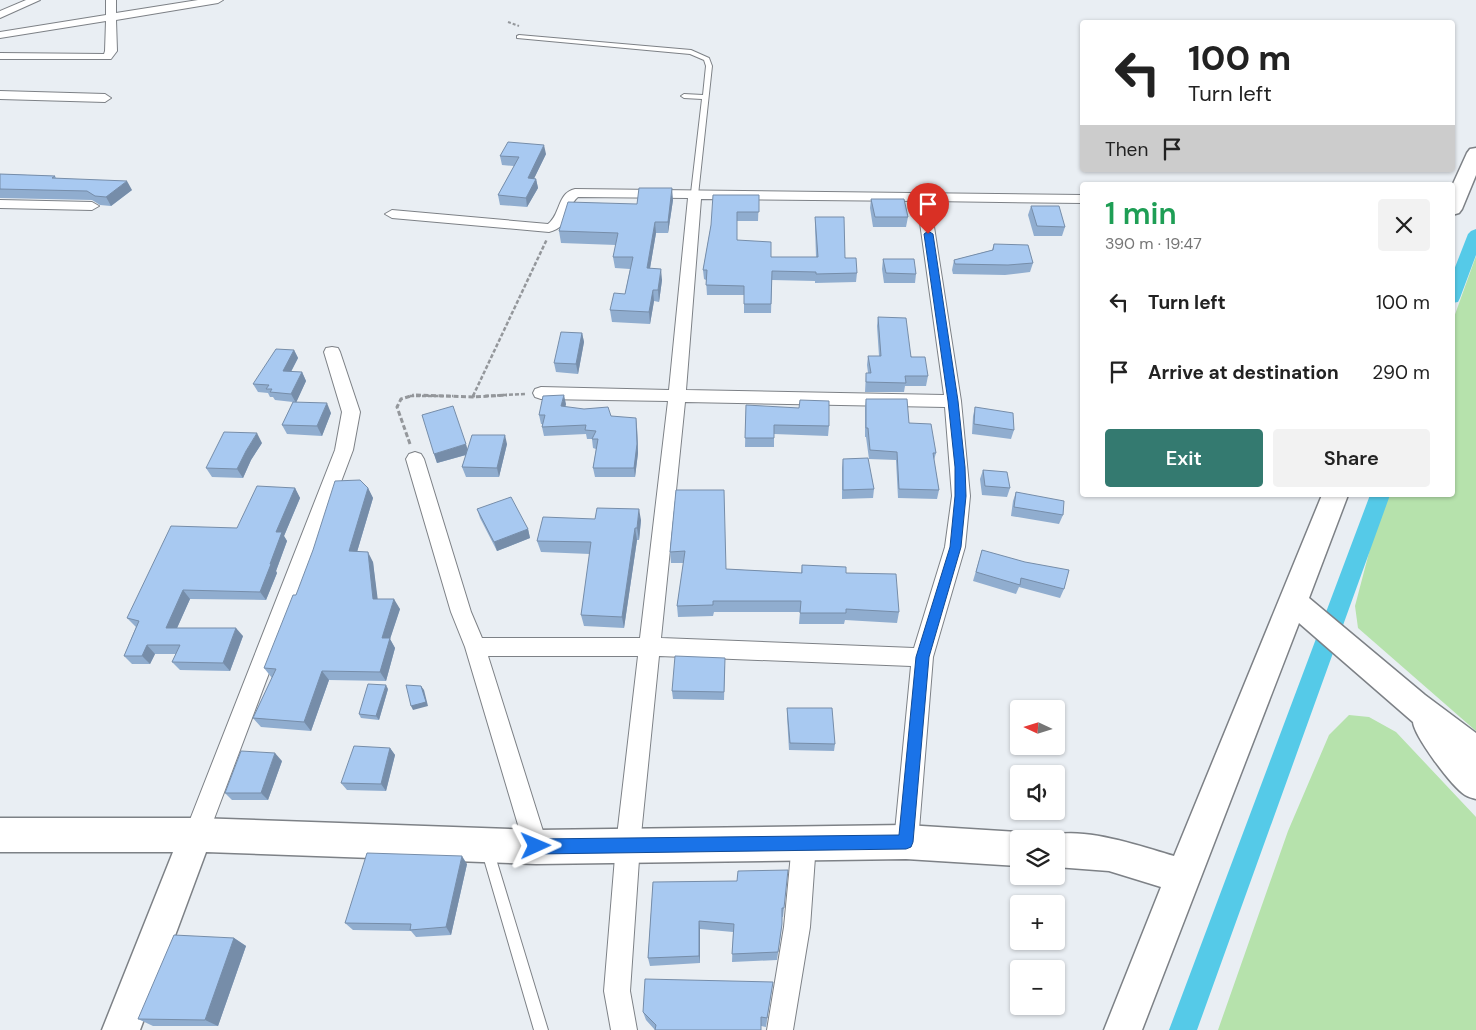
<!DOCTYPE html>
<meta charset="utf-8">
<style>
:root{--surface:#fff;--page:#f2f2f2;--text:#222;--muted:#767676;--accent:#347a70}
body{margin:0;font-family:"DM Sans",sans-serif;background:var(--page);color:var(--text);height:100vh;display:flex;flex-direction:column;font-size:19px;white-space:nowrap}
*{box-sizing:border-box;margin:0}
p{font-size:16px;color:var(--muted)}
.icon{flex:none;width:28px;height:28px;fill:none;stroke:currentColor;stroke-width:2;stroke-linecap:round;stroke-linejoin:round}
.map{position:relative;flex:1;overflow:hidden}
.drawer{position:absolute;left:1080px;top:182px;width:375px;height:315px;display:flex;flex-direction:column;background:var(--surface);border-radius:5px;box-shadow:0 1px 4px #0004}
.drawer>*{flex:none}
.banner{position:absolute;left:1080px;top:20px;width:375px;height:152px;border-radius:5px;box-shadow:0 1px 4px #0004;background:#fff;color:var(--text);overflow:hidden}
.needle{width:32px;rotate:274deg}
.controls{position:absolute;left:1010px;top:700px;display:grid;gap:10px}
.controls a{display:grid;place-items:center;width:55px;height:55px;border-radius:5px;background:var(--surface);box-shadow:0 1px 4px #0004;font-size:25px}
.pin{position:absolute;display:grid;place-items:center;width:42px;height:42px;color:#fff;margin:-51px -21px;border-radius:50% 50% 50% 0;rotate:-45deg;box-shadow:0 0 5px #0007}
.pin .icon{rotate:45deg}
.me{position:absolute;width:55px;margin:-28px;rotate:89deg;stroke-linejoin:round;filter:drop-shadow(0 0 4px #0008)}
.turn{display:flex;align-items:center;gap:18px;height:105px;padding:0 25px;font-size:22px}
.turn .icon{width:65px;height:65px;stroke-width:2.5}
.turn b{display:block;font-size:35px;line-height:42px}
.then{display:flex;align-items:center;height:48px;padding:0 25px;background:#0003;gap:10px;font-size:19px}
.round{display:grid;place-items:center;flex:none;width:52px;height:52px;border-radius:5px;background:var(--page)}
.overview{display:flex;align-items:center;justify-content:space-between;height:85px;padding:0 25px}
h1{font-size:30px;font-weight:600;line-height:38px;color:#1e9e55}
.primary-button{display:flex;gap:10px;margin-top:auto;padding:10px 25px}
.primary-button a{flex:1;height:58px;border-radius:5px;background:var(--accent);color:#fff;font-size:20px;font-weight:600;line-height:58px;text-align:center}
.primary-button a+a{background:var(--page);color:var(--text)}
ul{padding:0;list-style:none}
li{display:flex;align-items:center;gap:15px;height:70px;padding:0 25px}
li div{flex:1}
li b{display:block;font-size:19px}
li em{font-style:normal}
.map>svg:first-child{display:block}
.green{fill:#b6e2ac}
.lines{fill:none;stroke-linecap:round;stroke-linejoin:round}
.canal{fill:#55cae8;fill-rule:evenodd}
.lane-casing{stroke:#7d8186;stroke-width:2}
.street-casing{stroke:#7d8186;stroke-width:2}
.secondary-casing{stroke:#7d8186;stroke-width:3}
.path-far2{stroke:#94979b;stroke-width:2;stroke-dasharray:3 2;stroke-linecap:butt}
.path-far1{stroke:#94979b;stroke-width:2.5;stroke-dasharray:4 2;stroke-linecap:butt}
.path{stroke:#94979b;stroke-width:3;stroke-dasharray:5 2.5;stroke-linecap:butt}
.lane{fill:#fff;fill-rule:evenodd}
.street{fill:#fff;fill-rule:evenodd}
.secondary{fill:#fff;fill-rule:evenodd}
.wall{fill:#90adcf}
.shaded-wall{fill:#768da9}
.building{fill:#a8c9f1;stroke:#768da9}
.route{fill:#1a73e8;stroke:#114b97}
</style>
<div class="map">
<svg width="1476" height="1030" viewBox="0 0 1476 1030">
<rect width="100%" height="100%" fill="#e9eef3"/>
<path class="green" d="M1476 256V731L1358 628 1355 606 1371 545 1389 495H1452L1453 320Z
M1349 715 1369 717 1396 732 1476 817V1030H1218L1288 831 1329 735Z"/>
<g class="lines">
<path class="canal" d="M1476 229V255L1460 298 1458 302 1452 303V275L1468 234 1471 231Z
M1370 495H1390L1197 1030H1169Z"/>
<g class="lane-casing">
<path id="lane" d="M519 35 691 50 709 58 712 66 698 195 691 193 702 99 684 98 681 96 684 94 703 95 706 66 704 60 690 54 517 38V36Z
M487 843 492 844 493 849 548 1030H534L481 849 482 844Z"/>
</g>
<g class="street-casing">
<path id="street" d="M26 0H40L0 18V11Z
M106 0H116V13L198 0H223L218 3 116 20 117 51 111 59H0V53L104 54 105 51 106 21 0 38V32L106 15Z
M0 91 105 94 111 98 105 102 0 99Z
M575 189 1082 195V203L930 201 961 401 970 496 965 547 933 657 918 842 914 850 906 854 898 850 894 842 911 666 659 656 640 845 630 991 637 1030H611L604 991 616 845 638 656H488L548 847 545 855 536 859 527 855 465 647 451 612 406 459 409 454 415 452 421 454 424 459 471 612 482 638H640L668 401 541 399 535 397 533 393 535 389 541 387 669 390 688 198 578 197C564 209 572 226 549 232L392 218 385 214 392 210 548 224C561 214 557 193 575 189ZM701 199 917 201 944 395 686 390ZM685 402 945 407 952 496 945 547 914 648 661 638Z
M0 200 92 202 99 206 92 210 0 208Z
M332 347 338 348 340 352 360 412 353 450 208 835 204 843 196 847 188 843 184 835 335 450 342 412 324 352 326 348Z
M804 831 812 835 816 843 810 927 793 1030H767L784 927 792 843 796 835Z"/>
</g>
<g class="secondary-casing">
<path id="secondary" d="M1476 148V175L1462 209 1459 213 1452 215V186L1467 153 1470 149Z
M1322 495H1348L1309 598 1425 695 1476 733V799C1473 798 1468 797 1465 795 1452 787 1414 736 1413 722L1299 623 1142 1030H1104L1161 887 1109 871 1056 867V839H1044C1072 822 1143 847 1174 856Z
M0 818H196L536 830 906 825 1019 832 1032 839H1019V866L906 859 536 864 206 852 140 1030H102L173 852H0Z"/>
</g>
<path class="path-far2" d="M508 22 519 26"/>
<path class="path-far1" d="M410 396H453
M473 396 547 239
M485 396 525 394"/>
<path class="path" d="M416 395 473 397 507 395
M473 397 474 395
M410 444 397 407 401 399 414 395"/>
<use href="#lane" class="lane"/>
<use href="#street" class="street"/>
<use href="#secondary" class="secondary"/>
</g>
<path class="wall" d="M546 154 534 178 536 179 538 188 527 207 500 205 498 195 514 166 502 165 500 156Z
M0 174 55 176 56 178 132 190 111 206 100 205 92 200 0 198Z
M759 195 758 221H737V240L771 257H816L815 226V217L857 273 856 282 815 283V281L772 280 771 313H744V295H707L706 280 704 279 703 270 711 225Z
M871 199 908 217 906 227H873L870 208Z
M673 200 668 233H656L650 268 662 280 659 302 654 301 650 324 612 322 610 310 625 294 630 269 615 268 613 257 616 245 561 243 559 231 637 204Z
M1031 206 1065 227 1062 236H1034L1028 215Z
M994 244 1033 263 1030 272 1005 275 953 274 952 270 954 260 992 250Z
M883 259 916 274 915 283H884L882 269Z
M878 317 928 376 926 386H905L904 392H865L866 373H868L867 365 868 356H879L877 326Z
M582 333 584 342 578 374 556 372 554 363Z
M294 350 298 358 291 372H302L306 381 296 402 331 413 322 436 287 434 282 425 293 402 275 400 273 397H270L268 393 258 392 253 384Z
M866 399 909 423 936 453 934 460 939 490 937 499 898 498 896 460 869 459 866 437H865V407Z
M566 404 565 407 611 416 637 427 638 453 635 477H595L593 468 596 449 593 448 592 439H587L586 434 544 436 542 427V424H541L539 415Z
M746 405 829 426 828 436 774 434V447H745Z
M975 407 1014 430 1011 439 972 434 973 416Z
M262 443 251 460 243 478 212 477 206 468Z
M507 444 499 477H466L462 467 466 455 437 463 434 454Z
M843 459 874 489 873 498 842 499V468Z
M983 470 1010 488 1007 497 982 495 980 479Z
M295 488 300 498 284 536 287 541 276 571 277 573 266 600 190 599 177 628 243 636 230 671 180 670 172 662 176 654H155L150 664H132L124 656 136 627 127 618 237 528Z
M368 488 373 498 357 552 373 562 377 599 400 609 390 639 395 648 386 681 329 680 311 731 261 727 253 718 272 678 264 668Z
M676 490 726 569 801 573 802 565 846 573 899 612 897 623 845 620 844 624H799L800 612H714L713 616 678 617 677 606 684 563H671L670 552Z
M1016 492 1063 515 1059 524 1011 516 1013 501Z
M477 509 528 529 530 538 497 551 480 518Z
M641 520 639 540H637L624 628 584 626 581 615 590 554 541 552 537 541Z
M982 550 1064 589 1060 598 1019 587 1016 594 973 581Z
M725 666 724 700 673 699 672 691Z
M388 689 379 720 361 718 359 714Z
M787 708 835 744 834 751 789 750 787 716Z
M390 748 395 755 386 791 347 790 341 783Z
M282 761 268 800H232L225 793Z
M467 864 451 935 416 937 411 931 353 930 345 923Z
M653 882 784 908 783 917H782L781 933 777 960 732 962 733 932 700 929V963L650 966 648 958Z
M234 938 246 946 218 1026H153L138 1019Z
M773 982 766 1027 761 1026 655 1030 646 1020 643 1012Z"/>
<path class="shaded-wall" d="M544 145 546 154 530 187 528 178Z
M536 179 538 188 527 207 526 198Z
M127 181 132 190 111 206 106 197Z
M672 188 673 200 668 233V222Z
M655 222 656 233 648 280 647 268Z
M661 269 662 280 659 302 658 290Z
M653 290 654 301 650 324 649 312Z
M582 333 584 342 578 374 576 364Z
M294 350 298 358 287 379 283 371Z
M302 372 306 381 296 403 291 394Z
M564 395 566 404 563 416 561 406Z
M327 403 331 413 322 436 317 426Z
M636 418 637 427 638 453 635 477 634 468Z
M257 433 262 443 251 460 243 478 237 469 246 451Z
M505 435 507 444 499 477 497 468Z
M466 444 469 454 437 463 434 454Z
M295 488 300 498 284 536 287 541 276 571 277 573 266 600 260 592 270 564 276 532Z
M368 488 373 498 354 562 349 551Z
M639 509 641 520 639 540 637 528Z
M635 528 637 540 624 628 622 617Z
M528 529 530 538 497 551 494 542Z
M368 552 373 562 379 609 373 599Z
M183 590 190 599 173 637 166 628Z
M394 599 400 609 390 639 395 648 386 681 380 672 382 638Z
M236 628 243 636 230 671 223 663Z
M147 645 155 654 150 664 142 656Z
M322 671 329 680 311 731 304 722Z
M386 685 388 689 379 720 376 716Z
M421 686 424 690 428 706 413 710 411 706Z
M390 748 395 755 386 791 381 784Z
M275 753 282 761 268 800 261 793Z
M462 856 467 864 451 935 446 927Z
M699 921 700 929V963L699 956Z
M234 938 246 946 218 1026 205 1020Z"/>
<path class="building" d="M508 142 544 145 528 178 536 179 526 198 498 195 519 157 500 156Z
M0 174 55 176 52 178 127 181 106 197 95 196 87 191 0 189Z
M639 188H672L668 222H655L647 268 661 269 658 290H653L649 312 610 310 614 293 625 294 633 257H613L618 233 559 231 568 202 637 204Z
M713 195H759V212H737V240L771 242V257H818L815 217H844L845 258H856L857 273 816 274V272L772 271 771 304H744V286L706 285 707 270H703L711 225Z
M871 199H904L908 217H875Z
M1031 206H1059L1065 227 1037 226Z
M994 244 1028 245 1033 263 1008 265 955 264 954 260 993 250Z
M883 259H914L916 274 886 273Z
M878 317 906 318 911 357H925L928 376H905L906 383 866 382V373H871L868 356H881Z
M561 332 582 333 576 364 554 363Z
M276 349 294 350 283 371 302 372 291 394 270 392 272 389H266L269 385 253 384Z
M564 395 561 406 584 409 608 407 611 416 636 418 637 444 634 468H593L598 439H592L596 431 585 430 586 425 542 427 545 415H539L543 396Z
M866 399H907L909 423 931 424 936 453H933L939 490 899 489 897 452 870 450 868 428H866Z
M800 400 829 401V426L774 425V438H745L746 405 799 408Z
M293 402 327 403 317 426 282 425Z
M453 406 466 444 434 454 422 415Z
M975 407 1013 413 1014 430 974 424Z
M224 432 257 433 246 451 237 469 206 468Z
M472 435H505L497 468 462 467Z
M868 458 874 489 843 490V459Z
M983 470 1007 472 1010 488 985 486Z
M360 480 368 488 349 551 368 552 373 599H394L382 638H390L380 672 322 671 304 722 253 718 276 669 264 668 293 595H296L313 550 335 481Z
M257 486 295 488 276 532H282L270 564H271L260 592 183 590 166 628H236L223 663 172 662 180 645H147L142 656H124L139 621 127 618 171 526 237 528Z
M676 490H724L726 569 802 573V565L846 567V573L896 574 899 612 846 609V613H800L801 601H713V605L677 606 685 551 670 552Z
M1016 492 1064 501 1063 515 1014 507Z
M511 497 528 529 494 542 477 509Z
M597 508 639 509 637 528H635L622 617 581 615 591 542 537 541 543 517 595 519Z
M982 550 1025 562 1069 570 1064 589 1021 578 1020 585 976 572Z
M675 656 725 658 724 692 672 691Z
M368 684 386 685 376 716 359 714Z
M406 685 421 686 426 702 411 706Z
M787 708H832L835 744 790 743Z
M354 746 390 748 381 784 341 783Z
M241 751 275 753 261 793H225Z
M367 853 462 856 446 927 410 930 411 924 345 923Z
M788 870 784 908H782V924L778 952 732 954 734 924 699 921V956L648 958 653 882 737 881 738 871Z
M174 935 234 938 205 1020 138 1019Z
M645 979 773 982 767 1018 761 1017V1030H655L656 1025 643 1012Z"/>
<path class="route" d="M928 231 933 234 958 401 965 467 966 496 961 547 929 657 913 842 911 847 906 849 536 854 531 852 529 846 531 841 536 839 899 835 916 657 950 547 955 496V467L948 401 924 234Z"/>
</svg>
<div class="controls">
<a><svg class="needle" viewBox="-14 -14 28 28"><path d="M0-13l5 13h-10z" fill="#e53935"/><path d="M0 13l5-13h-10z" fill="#767676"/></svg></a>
<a><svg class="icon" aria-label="sound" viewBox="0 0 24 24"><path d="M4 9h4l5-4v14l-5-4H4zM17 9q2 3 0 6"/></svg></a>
<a><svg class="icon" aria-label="layers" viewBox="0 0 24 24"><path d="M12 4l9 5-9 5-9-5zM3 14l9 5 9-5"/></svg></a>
<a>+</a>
<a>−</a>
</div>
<div class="pin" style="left:928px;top:234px;background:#d93025"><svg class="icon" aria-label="arrive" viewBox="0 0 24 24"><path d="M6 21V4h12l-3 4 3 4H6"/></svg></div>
<svg class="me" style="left:536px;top:846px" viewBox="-20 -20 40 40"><path d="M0-17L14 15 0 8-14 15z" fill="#1a73e8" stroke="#fff" stroke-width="4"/></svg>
<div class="banner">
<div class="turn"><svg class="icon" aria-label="left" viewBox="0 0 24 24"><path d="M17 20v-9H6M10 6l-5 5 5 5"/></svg><div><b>100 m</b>Turn left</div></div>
<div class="then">Then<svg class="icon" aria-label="arrive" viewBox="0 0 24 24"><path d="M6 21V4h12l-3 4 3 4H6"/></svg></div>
</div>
<section class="drawer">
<div class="overview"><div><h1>1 min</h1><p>390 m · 19:47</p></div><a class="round"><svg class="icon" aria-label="close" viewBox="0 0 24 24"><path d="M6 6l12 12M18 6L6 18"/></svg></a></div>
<ul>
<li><svg class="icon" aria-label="left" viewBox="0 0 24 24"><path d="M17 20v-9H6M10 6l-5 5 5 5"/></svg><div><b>Turn left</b></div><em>100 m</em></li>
<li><svg class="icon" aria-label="arrive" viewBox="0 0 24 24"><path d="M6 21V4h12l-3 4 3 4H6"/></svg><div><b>Arrive at destination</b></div><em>290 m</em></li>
</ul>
<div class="primary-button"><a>Exit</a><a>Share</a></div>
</section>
</div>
